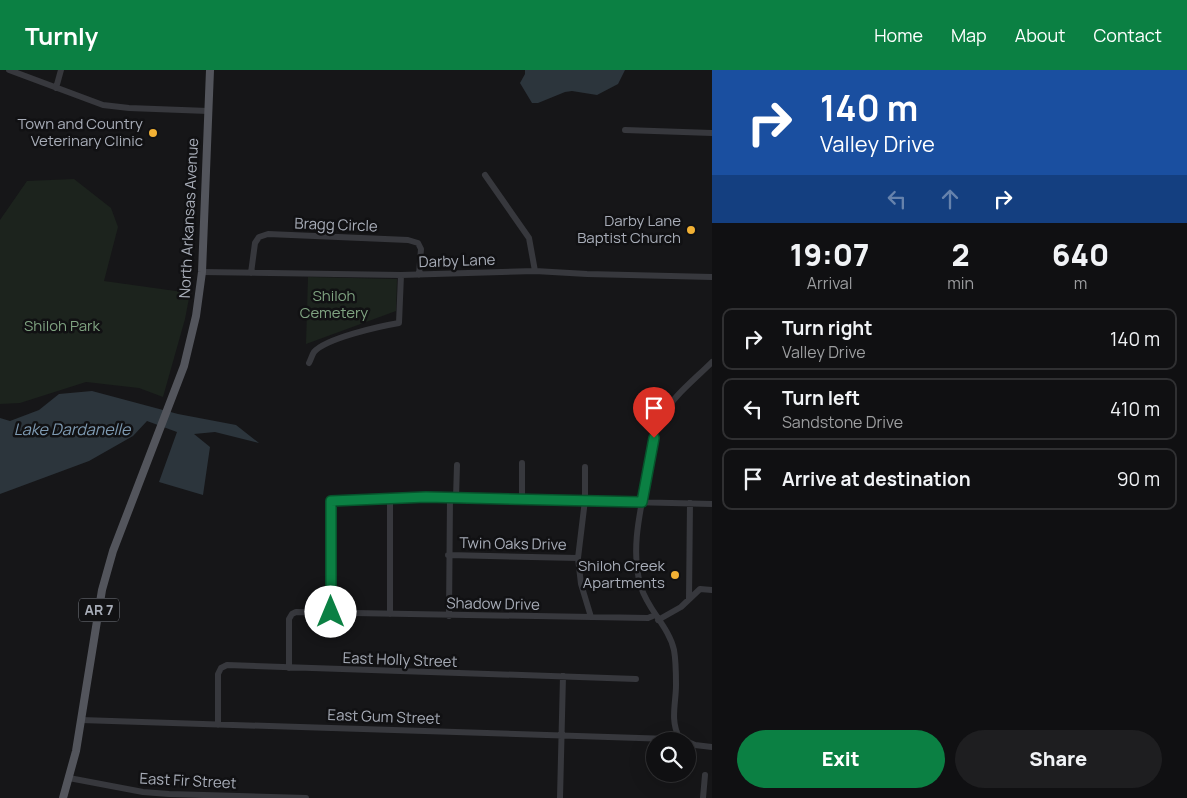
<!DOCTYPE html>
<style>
:root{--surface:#101012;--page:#1e1e20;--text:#f1f3f6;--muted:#9c9d9f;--line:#303032;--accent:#0b8043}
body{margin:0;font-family:Manrope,sans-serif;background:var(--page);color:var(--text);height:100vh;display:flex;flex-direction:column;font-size:19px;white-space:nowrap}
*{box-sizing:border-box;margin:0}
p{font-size:16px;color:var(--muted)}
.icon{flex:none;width:28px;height:28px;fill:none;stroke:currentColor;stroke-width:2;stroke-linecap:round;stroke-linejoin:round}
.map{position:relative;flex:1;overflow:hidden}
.panel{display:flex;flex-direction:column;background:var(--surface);width:475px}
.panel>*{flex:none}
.hud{background:#1a4fa0;color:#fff;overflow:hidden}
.fabs{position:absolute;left:646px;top:662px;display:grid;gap:10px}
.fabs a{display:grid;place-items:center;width:50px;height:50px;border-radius:50%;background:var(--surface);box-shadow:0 5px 20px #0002,0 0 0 1px var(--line);font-size:25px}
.pin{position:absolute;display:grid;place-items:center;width:42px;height:42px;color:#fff;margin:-51px -21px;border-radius:50% 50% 50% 0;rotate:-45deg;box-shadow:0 0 5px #0007}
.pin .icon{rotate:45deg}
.me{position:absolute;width:55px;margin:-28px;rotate:0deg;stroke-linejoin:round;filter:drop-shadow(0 0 4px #0008)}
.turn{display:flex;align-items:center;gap:18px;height:105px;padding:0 25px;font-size:22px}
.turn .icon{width:65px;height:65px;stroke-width:2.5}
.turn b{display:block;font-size:35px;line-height:42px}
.lanes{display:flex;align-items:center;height:48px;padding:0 25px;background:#0003;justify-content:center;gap:25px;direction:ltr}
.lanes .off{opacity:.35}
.eta{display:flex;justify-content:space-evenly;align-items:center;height:85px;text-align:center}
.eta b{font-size:30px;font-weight:800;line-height:35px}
.action{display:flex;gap:10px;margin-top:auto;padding:10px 25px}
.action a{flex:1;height:58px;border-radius:30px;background:var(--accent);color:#fff;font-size:20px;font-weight:800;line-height:58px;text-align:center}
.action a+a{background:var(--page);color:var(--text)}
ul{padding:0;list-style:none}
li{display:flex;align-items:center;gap:15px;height:62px;margin:0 10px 8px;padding:0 15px;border:2px solid var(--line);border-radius:10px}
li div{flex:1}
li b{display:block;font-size:19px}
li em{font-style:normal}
header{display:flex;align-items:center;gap:30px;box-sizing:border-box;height:70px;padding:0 25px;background:var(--accent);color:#fff}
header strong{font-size:24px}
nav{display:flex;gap:28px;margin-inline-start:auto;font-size:18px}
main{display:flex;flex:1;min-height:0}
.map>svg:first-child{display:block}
.green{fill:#1c231d}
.water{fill:#2c353c}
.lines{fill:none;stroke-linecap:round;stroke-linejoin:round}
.minor{stroke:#37383d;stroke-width:6}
.major{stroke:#53555c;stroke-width:8}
.route-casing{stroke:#07532c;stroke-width:12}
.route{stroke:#0b8043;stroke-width:9}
.poi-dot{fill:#f2b134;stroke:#111113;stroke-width:2}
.labels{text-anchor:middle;stroke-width:5;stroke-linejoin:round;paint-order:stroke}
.shield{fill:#111113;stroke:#7b7e86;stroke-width:1}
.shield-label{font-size:14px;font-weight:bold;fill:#a8adb8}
.poi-label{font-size:15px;fill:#a8adb8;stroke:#111113;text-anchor:end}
.street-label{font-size:15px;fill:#a8adb8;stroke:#111113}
.park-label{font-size:15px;fill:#7fa381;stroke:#111113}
.water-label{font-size:16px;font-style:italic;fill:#7f9bb3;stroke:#111113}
</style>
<header>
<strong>Turnly</strong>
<nav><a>Home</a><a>Map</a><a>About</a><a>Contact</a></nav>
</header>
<main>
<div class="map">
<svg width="712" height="728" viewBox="0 0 712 728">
<rect width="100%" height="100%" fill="#161618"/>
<path class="green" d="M74 109 111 138 118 157 104 211 190 223 185 249 163 327 139 318 86 312 20 333 0 334V150L27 111Z
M308 207 397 209 396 241 306 274Z"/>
<path class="water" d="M525 0H625L618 14 597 25 572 21 565 22 538 33H532L520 13 525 4Z
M92 321 178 344 236 355 259 373 215 362 194 364 210 377 203 425 159 412 177 362 147 351 133 366 89 391 0 424V348L10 351 39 340 59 324Z"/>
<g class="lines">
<path class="minor" d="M9 0 103 35 129 38 208 41
M56 18 61 0
M625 60 712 63
M485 105 529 168 535 201
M202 202 401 205 535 201 587 204 712 207
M251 203 255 173 259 167 268 164 408 170 418 173 421 179 419 205
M309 293C311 289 312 285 314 282 326 268 381 256 399 253L401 205
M522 393V429
M585 397V430L578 488 581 514 591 547
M456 428 457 395
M448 485 578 488
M689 529 690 433
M331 542V431L426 427 712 434
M390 544V428
M449 546 450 428
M658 550 681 537 700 519 712 520
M289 598V549L292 544 296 542 648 548 655 545
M81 650 670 669 679 667 685 671
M218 655V604L221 598 227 595 636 609
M679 667C670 650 676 633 676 615 676 603 676 591 674 580 669 557 648 540 641 517 629 479 642 434 649 396 652 381 653 362 661 348 673 326 694 310 712 292
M688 672 695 675 712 677
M69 708 143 722 169 724 306 728
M560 728 563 606
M703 728 705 705"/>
<path class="major" d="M63 728 76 681 102 520 113 481 184 296 196 246 202 202 210 0"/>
</g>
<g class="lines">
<g class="route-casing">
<path id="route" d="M331 542V431L426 427 642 432 654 368"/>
</g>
<use href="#route" class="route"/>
</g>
<g class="poi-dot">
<circle cx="153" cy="63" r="5"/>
<circle cx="691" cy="160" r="5"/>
<circle cx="675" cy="505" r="5"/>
</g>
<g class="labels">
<rect class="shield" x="79" y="528.5" width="40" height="23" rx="4"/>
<g class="shield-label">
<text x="99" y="545">AR 7</text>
</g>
<g class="poi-label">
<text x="143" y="59">Town and Country<tspan x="143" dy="17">Veterinary Clinic</tspan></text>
<text x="681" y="156">Darby Lane<tspan x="681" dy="17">Baptist Church</tspan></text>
<text x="665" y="501">Shiloh Creek<tspan x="665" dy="17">Apartments</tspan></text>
</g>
<g class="street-label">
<text transform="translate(189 148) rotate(-87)" y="5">North Arkansas Avenue</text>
<text transform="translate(336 155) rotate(2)" y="5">Bragg Circle</text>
<text transform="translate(457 191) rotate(-2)" y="5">Darby Lane</text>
<text transform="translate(513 474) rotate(1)" y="5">Twin Oaks Drive</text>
<text transform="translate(493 534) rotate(1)" y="5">Shadow Drive</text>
<text transform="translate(400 590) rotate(2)" y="5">East Holly Street</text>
<text transform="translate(384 647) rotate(2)" y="5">East Gum Street</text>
<text transform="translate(188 711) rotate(3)" y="5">East Fir Street</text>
</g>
<g class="park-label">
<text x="334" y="231">Shiloh<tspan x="334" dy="17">Cemetery</tspan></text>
<text x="62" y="261">Shiloh Park</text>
</g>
<g class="water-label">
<text x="72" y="365">Lake Dardanelle</text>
</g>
</g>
</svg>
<div class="fabs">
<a><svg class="icon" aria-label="search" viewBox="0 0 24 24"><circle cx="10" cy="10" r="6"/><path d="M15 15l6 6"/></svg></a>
</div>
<div class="pin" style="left:654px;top:368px;background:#d93025"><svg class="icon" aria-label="arrive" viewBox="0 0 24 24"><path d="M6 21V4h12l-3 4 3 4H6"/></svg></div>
<svg class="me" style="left:331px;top:542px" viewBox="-20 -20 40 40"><circle r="19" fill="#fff"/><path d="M0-13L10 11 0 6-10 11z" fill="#0b8043"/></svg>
</div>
<section class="panel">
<div class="hud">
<div class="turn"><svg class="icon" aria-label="right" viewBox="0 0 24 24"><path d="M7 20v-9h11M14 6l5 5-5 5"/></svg><div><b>140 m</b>Valley Drive</div></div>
<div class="lanes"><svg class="icon off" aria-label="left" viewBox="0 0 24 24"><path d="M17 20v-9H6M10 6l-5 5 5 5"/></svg><svg class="icon off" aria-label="ahead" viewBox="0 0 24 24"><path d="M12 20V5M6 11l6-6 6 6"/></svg><svg class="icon" aria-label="right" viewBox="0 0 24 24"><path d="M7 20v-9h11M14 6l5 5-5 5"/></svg></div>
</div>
<div class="eta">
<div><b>19:07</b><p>Arrival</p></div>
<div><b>2</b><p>min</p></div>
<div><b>640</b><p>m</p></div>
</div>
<ul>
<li><svg class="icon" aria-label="right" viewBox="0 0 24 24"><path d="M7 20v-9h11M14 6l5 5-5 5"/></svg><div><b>Turn right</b><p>Valley Drive</p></div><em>140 m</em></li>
<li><svg class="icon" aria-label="left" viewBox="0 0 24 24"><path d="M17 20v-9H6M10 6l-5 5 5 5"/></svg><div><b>Turn left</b><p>Sandstone Drive</p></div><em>410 m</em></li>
<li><svg class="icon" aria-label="arrive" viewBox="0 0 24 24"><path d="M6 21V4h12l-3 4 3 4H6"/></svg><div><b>Arrive at destination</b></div><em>90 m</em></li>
</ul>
<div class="action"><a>Exit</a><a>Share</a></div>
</section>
</main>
